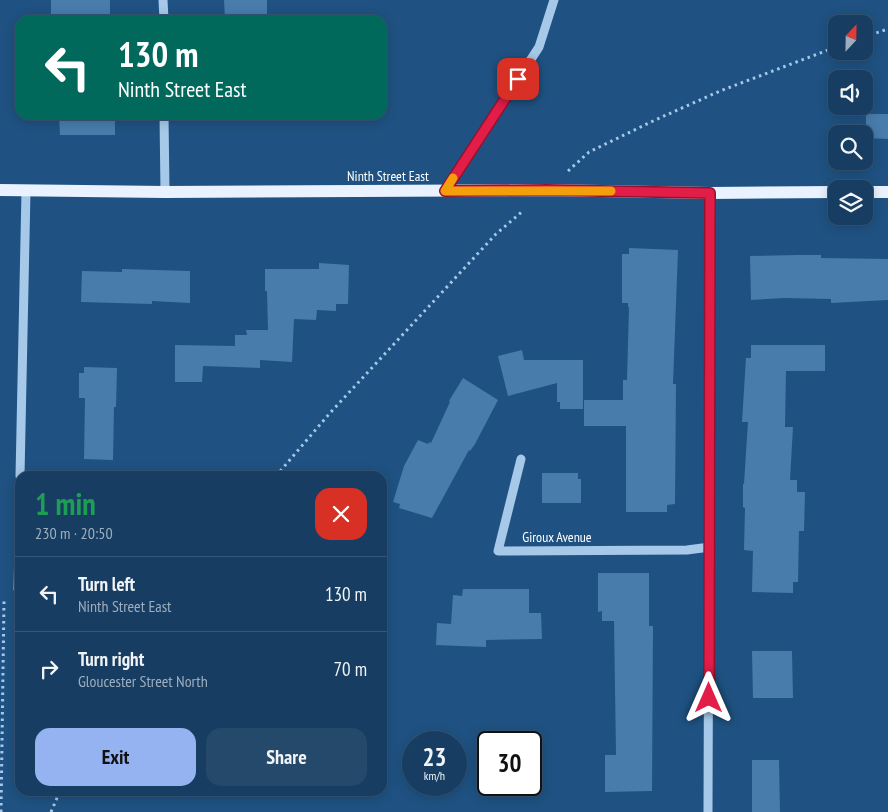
<!DOCTYPE html>
<meta charset="utf-8">
<style>
:root{--surface:#173e62;--page:#24496b;--text:#f1f3f6;--muted:#9eaebe;--line:#365777;--accent:#95b2f1}
body{margin:0;font-family:"PT Sans Narrow",sans-serif;background:var(--page);color:var(--text);height:100vh;display:flex;flex-direction:column;font-size:19px;white-space:nowrap}
*{box-sizing:border-box;margin:0}
p{font-size:16px;color:var(--muted)}
.icon{flex:none;width:28px;height:28px;fill:none;stroke:currentColor;stroke-width:2;stroke-linecap:round;stroke-linejoin:round}
.map{position:relative;flex:1;overflow:hidden}
.drawer{position:absolute;left:15px;top:471px;width:372px;height:325px;display:flex;flex-direction:column;background:var(--surface);border-radius:15px;box-shadow:0 2px 12px #0003,0 0 0 1px var(--line)}
.drawer>*{flex:none}
.banner{position:absolute;left:15px;top:15px;width:372px;height:105px;border-radius:15px;box-shadow:0 2px 12px #0003,0 0 0 1px var(--line);background:#00695c;color:#fff;overflow:hidden}
.needle{width:32px;rotate:22deg}
.controls{position:absolute;left:828px;top:15px;display:grid;gap:10px}
.controls a{display:grid;place-items:center;width:45px;height:45px;border-radius:10px;background:var(--surface);box-shadow:0 2px 12px #0003,0 0 0 1px var(--line);font-size:25px}
.speed{position:absolute;left:402px;top:731px;display:flex;gap:10px;font-size:25px;font-weight:700;text-align:center}
.speed>*{display:grid;place-content:center;width:65px;height:65px;border-radius:50%;background:var(--surface);box-shadow:0 2px 12px #0003,0 0 0 1px var(--line);line-height:1}
.speed small{font-size:12px;font-weight:400}
.speed .limit{border:2px solid #111;border-radius:8px;background:#fff;color:#111}
.pin{position:absolute;display:grid;place-items:center;width:42px;height:42px;color:#fff;margin:-21px;border-radius:10px;box-shadow:0 2px 8px #0006}
.me{position:absolute;width:55px;margin:-28px;rotate:0deg;stroke-linejoin:round;filter:drop-shadow(0 0 4px #0008)}
.turn{display:flex;align-items:center;gap:18px;height:105px;padding:0 20px;font-size:22px}
.turn .icon{width:65px;height:65px;stroke-width:2.5}
.turn b{display:block;font-size:35px;line-height:42px}
.round{display:grid;place-items:center;flex:none;width:52px;height:52px;border-radius:15px;background:var(--page)}
.headline{display:flex;align-items:center;justify-content:space-between;height:85px;padding:0 20px}
h1{font-size:30px;font-weight:600;line-height:38px;color:#1e9e55}
.cta{display:flex;gap:10px;margin-top:auto;padding:10px 20px}
.cta a{flex:1;height:58px;border-radius:15px;background:var(--accent);color:#111;font-size:20px;font-weight:600;line-height:58px;text-align:center}
.cta a+a{background:var(--page);color:var(--text)}
ul{padding:0;list-style:none}
li{display:flex;align-items:center;gap:15px;height:75px;padding:0 20px;border-top:1px solid var(--line)}
li div{flex:1}
li b{display:block;font-size:19px}
li em{font-style:normal}
.map>svg:first-child{display:block}
.building{fill:#487cab}
.lines{fill:none;stroke-linecap:round;stroke-linejoin:round}
.path{stroke:#a6c9e9;stroke-width:3;stroke-dasharray:2.5 4;stroke-linecap:butt}
.minor{stroke:#a6c9e9;stroke-width:9}
.major{stroke:#e9f2fe;stroke-width:12}
.route-casing{stroke:#92132f;stroke-width:12}
.route{stroke:#e11d48;stroke-width:9}
.slow{stroke:#f59e0b;stroke-width:9}
.labels{text-anchor:middle;stroke-width:4.5;stroke-linejoin:round;paint-order:stroke}
.street-label{font-size:14px;fill:#fff;stroke:#1f5282}
</style>
<div class="map">
<svg width="888" height="812" viewBox="0 0 888 812">
<rect width="100%" height="100%" fill="#1f5282"/>
<path class="building" d="M51 0H110V20H51Z
M224 0H267V20H225Z
M866 114H888V139L866 138Z
M59 115H115V135H60Z
M629 248 678 250 673 384H676L675 504 667 505V512H626V426H584V400H623V380H627L629 307H628V303H622V254H629Z
M798 255H821V258L888 259V300L831 303V299L784 298 751 300 750 256Z
M319 263 349 265 348 304H336V311L317 310 316 320 294 319 292 362 260 360V368L203 366 202 382H175V345L235 346V335H247L246 330H268L267 291H265V269H319Z
M122 269 190 271V303L152 301V304L81 302 82 271 122 272Z
M751 345H825V371H786L785 427H793L790 480H797V492H805L804 531H799L798 582H793V593L752 592 753 551 744 550 745 508 743 507V484H744L748 422H742L746 358H751Z
M522 350 524 360H583V409H560V402H557V383L508 396 498 356Z
M84 367 117 368 116 407H114L113 460 84 459 85 398H79V373H84Z
M463 378 498 400 475 444 470 451 469 450 432 518 399 508 400 504 393 502 404 466 418 440 428 444 429 442 431 443 450 402 449 401Z
M542 473H578V479H581V503H542Z
M598 573H649V626H653L652 791 605 792V755H616L614 621H602V611L598 612Z
M463 589H529V613H541L542 639 486 640V647L436 645 437 623 451 624 453 595 462 596Z
M752 651H792L793 698H753Z
M752 760H779L780 812H752Z"/>
<g class="lines">
<path class="path" d="M864 37 888 29
M568 171 589 152 653 121 720 91 836 47
M276 476 330 413 496 234 524 210
M1 812 4 601
M51 812 60 791"/>
<path class="minor" d="M163 0 164 20
M164 115 165 192
M445 191 539 47 554 0
M521 459 498 551 687 550 710 547
M20 476 26 191
M18 589 20 494
M708 812 710 193"/>
<path class="major" d="M0 190 165 192 547 190 710 193 836 192
M864 192H888"/>
</g>
<g class="lines">
<g class="route-casing">
<path id="route" d="M518 79 445 191 547 190 710 193 709 698"/>
</g>
<use href="#route" class="route"/>
<path class="slow" d="M453 178 445 191H611"/>
</g>
<g class="labels">
<g class="street-label">
<text x="388" y="181">Ninth Street East</text>
<text x="557" y="542">Giroux Avenue</text>
</g>
</g>
</svg>
<div class="controls">
<a><svg class="needle" viewBox="-14 -14 28 28"><path d="M0-13l5 13h-10z" fill="#e53935"/><path d="M0 13l5-13h-10z" fill="#9eaebe"/></svg></a>
<a><svg class="icon" aria-label="sound" viewBox="0 0 24 24"><path d="M4 9h4l5-4v14l-5-4H4zM17 9q2 3 0 6"/></svg></a>
<a><svg class="icon" aria-label="search" viewBox="0 0 24 24"><circle cx="10" cy="10" r="6"/><path d="M15 15l6 6"/></svg></a>
<a><svg class="icon" aria-label="layers" viewBox="0 0 24 24"><path d="M12 4l9 5-9 5-9-5zM3 14l9 5 9-5"/></svg></a>
</div>
<div class="speed"><div>23<small>km/h</small></div><div class="limit">30</div></div>
<div class="pin" style="left:518px;top:79px;background:#d93025"><svg class="icon" aria-label="arrive" viewBox="0 0 24 24"><path d="M6 21V4h12l-3 4 3 4H6"/></svg></div>
<svg class="me" style="left:709px;top:698px" viewBox="-20 -20 40 40"><path d="M0-17L14 15 0 8-14 15z" fill="#e11d48" stroke="#fff" stroke-width="4"/></svg>
<div class="banner">
<div class="turn"><svg class="icon" aria-label="left" viewBox="0 0 24 24"><path d="M17 20v-9H6M10 6l-5 5 5 5"/></svg><div><b>130 m</b>Ninth Street East</div></div>
</div>
<section class="drawer">
<div class="headline"><div><h1>1 min</h1><p>230 m · 20:50</p></div><a class="round" style="background:#d93025;color:#fff"><svg class="icon" aria-label="close" viewBox="0 0 24 24"><path d="M6 6l12 12M18 6L6 18"/></svg></a></div>
<ul>
<li><svg class="icon" aria-label="left" viewBox="0 0 24 24"><path d="M17 20v-9H6M10 6l-5 5 5 5"/></svg><div><b>Turn left</b><p>Ninth Street East</p></div><em>130 m</em></li>
<li><svg class="icon" aria-label="right" viewBox="0 0 24 24"><path d="M7 20v-9h11M14 6l5 5-5 5"/></svg><div><b>Turn right</b><p>Gloucester Street North</p></div><em>70 m</em></li>
</ul>
<div class="cta"><a>Exit</a><a>Share</a></div>
</section>
</div>
